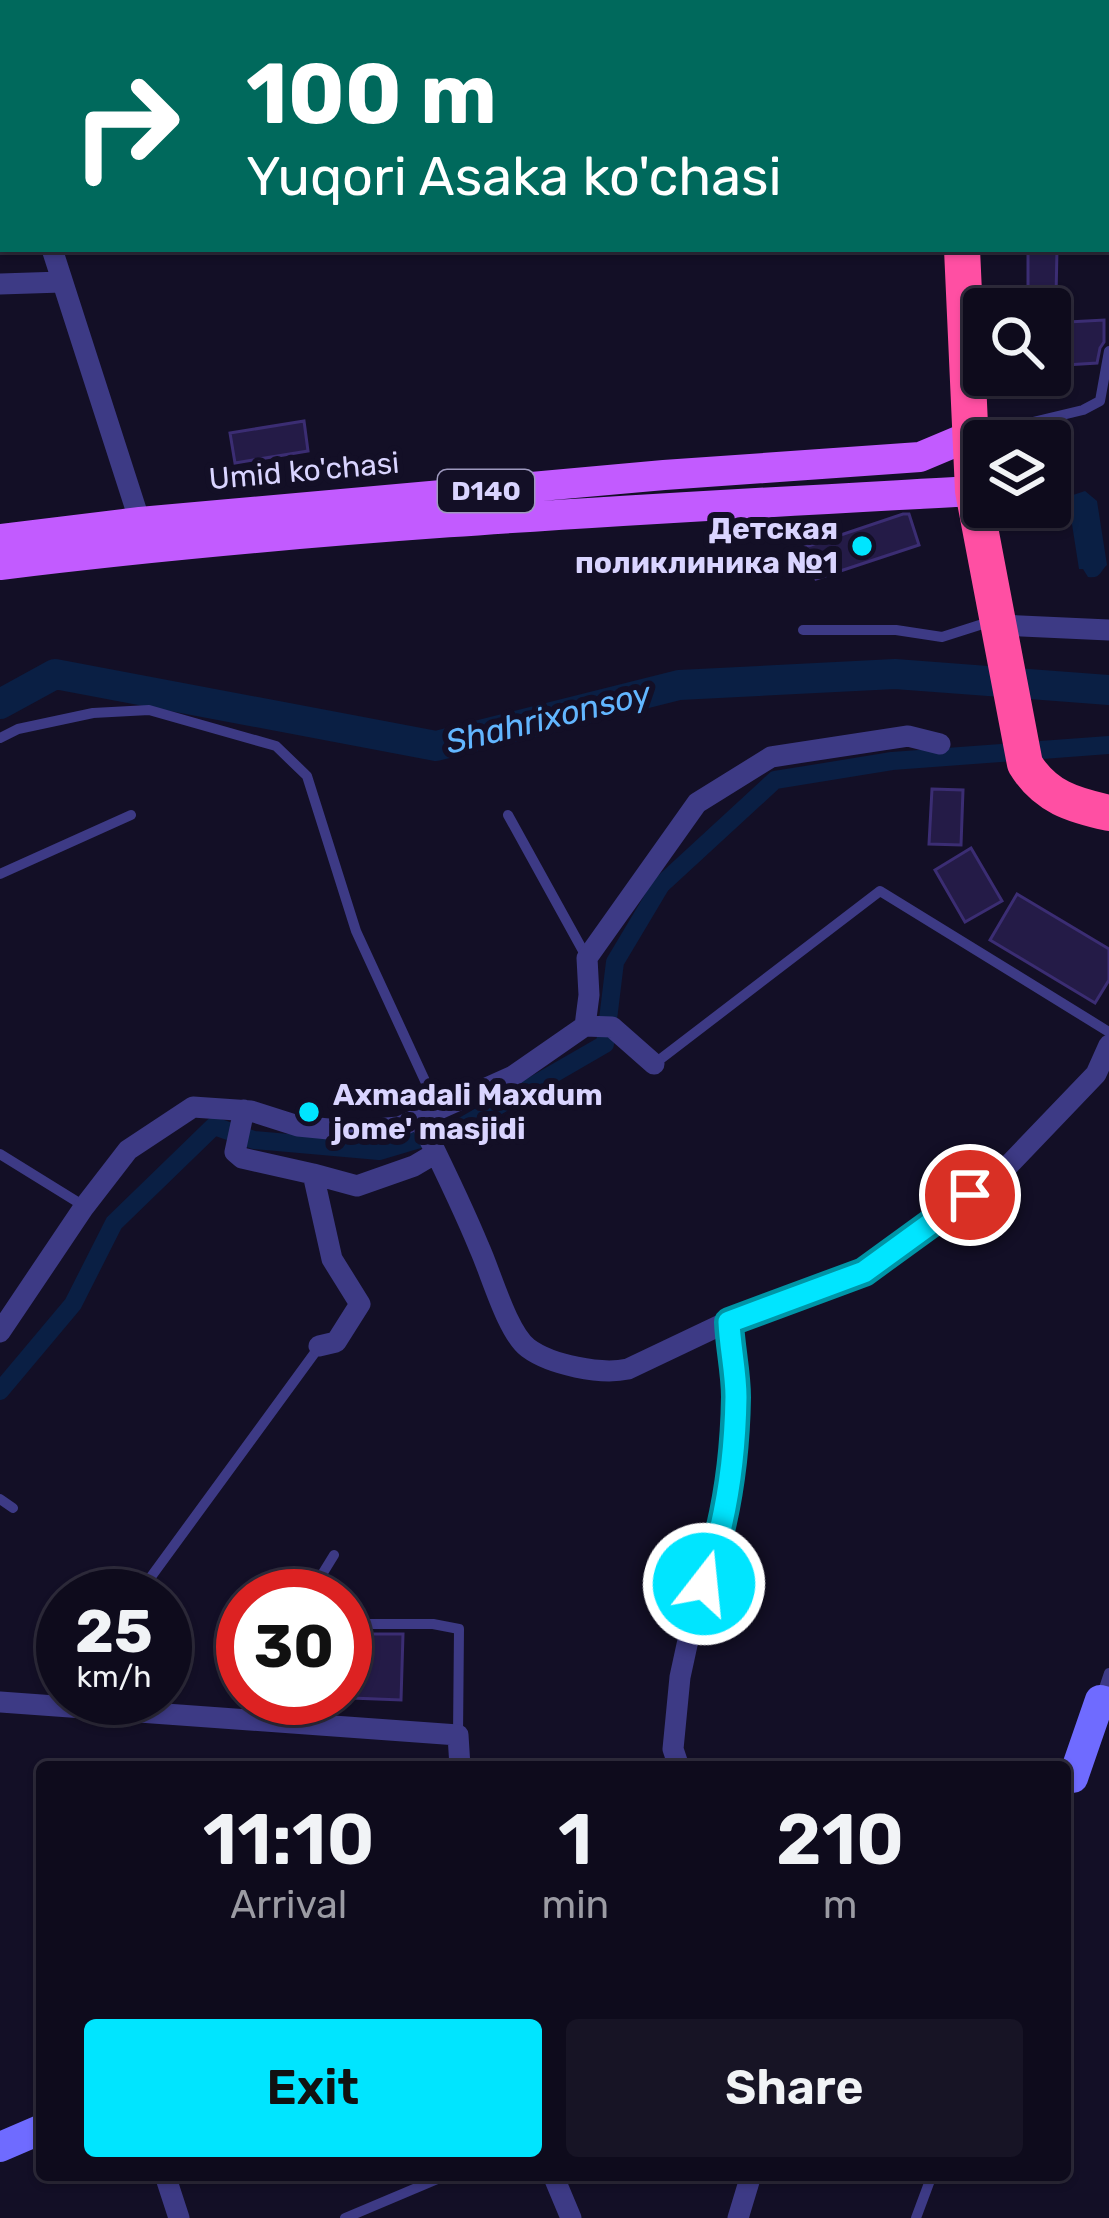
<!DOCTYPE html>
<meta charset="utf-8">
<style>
:root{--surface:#0e0b1c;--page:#171425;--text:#f1f3f6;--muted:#9b9ba3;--line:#2e2b3b;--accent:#00e5ff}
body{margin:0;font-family:Rubik,sans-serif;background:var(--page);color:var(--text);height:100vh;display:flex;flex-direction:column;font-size:45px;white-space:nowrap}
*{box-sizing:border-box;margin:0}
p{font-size:39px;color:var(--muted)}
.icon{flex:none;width:66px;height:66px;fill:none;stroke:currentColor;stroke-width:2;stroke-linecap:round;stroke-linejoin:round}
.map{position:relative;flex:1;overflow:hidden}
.drawer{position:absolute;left:36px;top:1761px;width:1035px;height:420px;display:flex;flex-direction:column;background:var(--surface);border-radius:12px;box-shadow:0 3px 9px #0004,0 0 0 3px var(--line)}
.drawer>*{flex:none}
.banner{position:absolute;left:0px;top:0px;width:1110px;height:252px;box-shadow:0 3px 9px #0004,0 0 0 3px var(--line);background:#00695c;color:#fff;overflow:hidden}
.tools{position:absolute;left:963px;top:288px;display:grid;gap:24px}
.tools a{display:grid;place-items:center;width:108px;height:108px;border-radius:12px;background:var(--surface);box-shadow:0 3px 9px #0004,0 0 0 3px var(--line);font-size:60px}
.speed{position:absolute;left:36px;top:1569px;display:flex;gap:24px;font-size:60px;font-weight:700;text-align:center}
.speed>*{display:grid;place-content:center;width:156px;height:156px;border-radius:50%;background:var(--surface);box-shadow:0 3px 9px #0004,0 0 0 3px var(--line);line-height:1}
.speed small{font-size:30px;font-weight:400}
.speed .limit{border:18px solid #d22;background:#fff;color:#111}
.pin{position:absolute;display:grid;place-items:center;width:102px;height:102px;color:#fff;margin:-51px;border:6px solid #fff;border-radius:50%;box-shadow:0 3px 12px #0007}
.me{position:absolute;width:132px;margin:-66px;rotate:16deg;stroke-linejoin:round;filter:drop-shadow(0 0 9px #0008)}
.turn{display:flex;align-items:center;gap:42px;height:252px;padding:0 48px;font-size:54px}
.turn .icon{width:156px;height:156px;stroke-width:2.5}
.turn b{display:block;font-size:84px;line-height:102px}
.eta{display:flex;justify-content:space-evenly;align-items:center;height:204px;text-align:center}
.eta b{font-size:72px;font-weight:600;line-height:84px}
.action{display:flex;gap:24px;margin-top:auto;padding:24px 48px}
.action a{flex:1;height:138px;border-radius:12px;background:var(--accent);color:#111;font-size:48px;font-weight:600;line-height:138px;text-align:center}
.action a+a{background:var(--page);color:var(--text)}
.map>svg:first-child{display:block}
.water{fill:#0a1f44}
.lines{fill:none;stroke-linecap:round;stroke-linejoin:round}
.canal{stroke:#0a1f44;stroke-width:18}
.river{stroke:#0a1f44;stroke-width:30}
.building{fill:#241b47;stroke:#3b2d73;stroke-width:3}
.lane{stroke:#3d3a85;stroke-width:10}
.street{stroke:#3d3a85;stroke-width:21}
.secondary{stroke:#6f6bff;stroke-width:30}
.primary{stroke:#c25bff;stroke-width:30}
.highway{stroke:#ff4fa3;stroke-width:36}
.route-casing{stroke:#0095a6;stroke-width:30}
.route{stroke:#00e5ff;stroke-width:21}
.poi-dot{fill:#00e5ff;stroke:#130f26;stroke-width:4.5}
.labels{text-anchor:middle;stroke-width:12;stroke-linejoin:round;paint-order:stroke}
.shield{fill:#130f26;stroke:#9e99be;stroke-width:3}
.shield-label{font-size:27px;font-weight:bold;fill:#d9d4ff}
.street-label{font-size:30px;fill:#d9d4ff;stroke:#130f26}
.poi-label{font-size:30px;font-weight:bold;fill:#d9d4ff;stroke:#130f26;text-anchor:end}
.water-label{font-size:33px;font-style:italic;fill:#62b6ff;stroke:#130f26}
</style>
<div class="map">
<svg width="1109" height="2218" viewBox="0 0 1109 2218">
<rect width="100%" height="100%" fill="#130f26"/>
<path class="water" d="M1085 491 1097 501 1107 565C1100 571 1101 579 1088 577L1083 569H1079L1069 505 1072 503 1073 495Z"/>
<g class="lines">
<path class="canal" d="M0 1391 73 1304 114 1223 214 1126 254 1140 379 1151 463 1126 605 1044 615 962 661 885 775 780 892 761 1109 745"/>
<path class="river" d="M0 704 55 674 436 746 679 685 895 674 1109 690"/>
</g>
<path class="building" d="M1028 249H1057L1056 297H1028Z
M1104 320V342L1100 348 1097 363 1050 366V323Z
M304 421 308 451 235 463 230 433Z
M903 514H909L919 545 816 579 805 547Z
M932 789 963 790 961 845 929 844Z
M971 848 1002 901 965 922 935 870Z
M1017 894 1109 949V980L1095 1003 990 940Z
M358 1634H403L401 1700 352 1698Z"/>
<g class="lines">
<path class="lane" d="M653 0 663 3
M152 3 153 0
M979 435 1083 410 1100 401 1109 351
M803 630H896L942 637 989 622
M0 738 18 729 93 713 149 710 276 746 307 776 356 931 438 1109
M508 815 587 958
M0 874 131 815
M654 1064 880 891 1109 1032
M0 1154 84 1206
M0 1499 13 1508
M137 1596 319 1347
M317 1596 318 1581 334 1555
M345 1624H433L459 1629 458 1735
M1101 1697 1109 1673
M345 2218 447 2175
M916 2218 932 2175"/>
<path class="street" d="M0 109 3 110
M52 249 140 522
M0 284 62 282
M1000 625 1109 630
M585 1026 612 1027 654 1064
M244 1110 235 1152 242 1158 313 1174
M419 1118C440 1161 461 1203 479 1247 491 1273 507 1332 528 1348 551 1365 601 1375 628 1369L729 1321
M0 1332 84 1207 128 1150 193 1107 251 1111 298 1126 349 1131 399 1127 513 1076 585 1026 589 995 587 958 697 803 771 757 908 736 940 744
M319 1346 336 1342 360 1304 332 1259 313 1174 357 1186 414 1166 436 1153
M0 1702 458 1735 460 1767
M679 1767 673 1749 680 1677 695 1608 713 1560 725 1509 733 1459 736 1392 729 1321 864 1272 1005 1169 1096 1074 1109 1045
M165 2175 179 2218
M553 2175 571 2218
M738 2218 751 2175"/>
<path class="secondary" d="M1065 1778H1073L1100 1700 1109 1702
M0 2147 42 2129"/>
<path class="primary" d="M0 539 140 522 664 475 920 457 970 436
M0 565C323 525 648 509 973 491"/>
<path class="highway" d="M948 0V3
M962 249 973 491 1025 764C1045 797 1073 805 1109 813"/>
</g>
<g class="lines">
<g class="route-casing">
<path id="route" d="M704 1584C726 1524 735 1460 736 1397 736 1372 730 1347 729 1322L864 1272 970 1195"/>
</g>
<use href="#route" class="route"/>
</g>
<g class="poi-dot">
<circle cx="862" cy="546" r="12"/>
<circle cx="309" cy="1112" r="12"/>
</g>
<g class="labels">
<rect class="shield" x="438" y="470" width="96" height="42" rx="9"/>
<g class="shield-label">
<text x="486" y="500">D140</text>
</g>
<g class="street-label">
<text transform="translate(304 471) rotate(-5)" y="10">Umid ko'chasi</text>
</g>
<g class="poi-label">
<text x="838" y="539">Детская<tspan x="838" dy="34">поликлиника №1</tspan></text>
<text x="333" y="1105" text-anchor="start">Axmadali Maxdum<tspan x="333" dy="34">jome' masjidi</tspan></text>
</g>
<g class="water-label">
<text transform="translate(548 717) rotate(-14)" y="12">Shahrixonsoy</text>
</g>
</g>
</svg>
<div class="tools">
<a><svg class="icon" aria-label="search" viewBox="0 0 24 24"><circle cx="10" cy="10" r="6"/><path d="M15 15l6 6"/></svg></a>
<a><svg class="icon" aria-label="layers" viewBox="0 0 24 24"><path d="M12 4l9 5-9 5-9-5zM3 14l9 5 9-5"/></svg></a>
</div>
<div class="speed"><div>25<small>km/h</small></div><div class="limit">30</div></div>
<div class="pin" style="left:970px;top:1195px;background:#d93025"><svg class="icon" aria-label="arrive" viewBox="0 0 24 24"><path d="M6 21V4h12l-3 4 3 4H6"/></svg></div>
<svg class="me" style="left:704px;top:1584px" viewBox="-20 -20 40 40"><circle r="17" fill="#00e5ff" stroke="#fff" stroke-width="3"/><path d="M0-11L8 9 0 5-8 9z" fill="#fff"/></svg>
<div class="banner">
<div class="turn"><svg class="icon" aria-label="right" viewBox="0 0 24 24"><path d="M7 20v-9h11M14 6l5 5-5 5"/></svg><div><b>100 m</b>Yuqori Asaka ko'chasi</div></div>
</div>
<section class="drawer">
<div class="eta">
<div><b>11:10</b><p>Arrival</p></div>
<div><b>1</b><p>min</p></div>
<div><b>210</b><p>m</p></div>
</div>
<div class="action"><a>Exit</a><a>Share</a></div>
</section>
</div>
